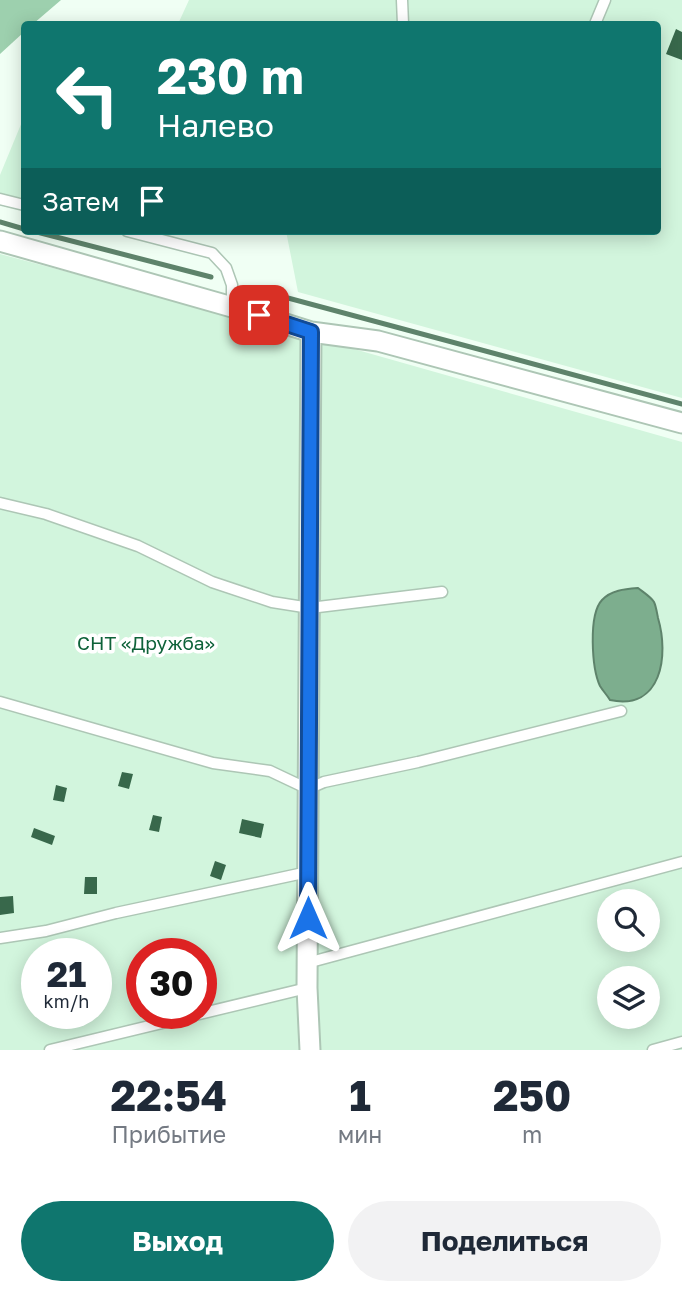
<!DOCTYPE html>
<html lang="ru">
<meta charset="utf-8">
<style>
:root{--surface:#fff;--page:#f2f2f3;--text:#1f2937;--muted:#747a83;--accent:#0f766e}
body{margin:0;font-family:"Golos Text",sans-serif;background:var(--page);color:var(--text);height:100vh;display:flex;flex-direction:column;font-size:26px;white-space:nowrap}
*{box-sizing:border-box;margin:0}
p{font-size:23px;color:var(--muted)}
.icon{flex:none;width:38px;height:38px;fill:none;stroke:currentColor;stroke-width:2;stroke-linecap:round;stroke-linejoin:round}
.map{position:relative;height:1050px;overflow:hidden}
.sheet{display:flex;flex-direction:column;background:var(--surface);flex:1}
.sheet>*{flex:none}
.top-card{position:absolute;left:21px;top:21px;width:640px;height:214px;border-radius:7px;box-shadow:0 4px 18px #0003;background:#0f766e;color:#fff;overflow:hidden}
.controls{position:absolute;left:597px;top:889px;display:grid;gap:14px}
.controls a{display:grid;place-items:center;width:63px;height:63px;border-radius:50%;background:var(--surface);box-shadow:0 4px 18px #0003;font-size:35px}
.speed{position:absolute;left:21px;top:938px;display:flex;gap:14px;font-size:35px;font-weight:700;text-align:center}
.speed>*{display:grid;place-content:center;width:91px;height:91px;border-radius:50%;background:var(--surface);box-shadow:0 4px 18px #0003;line-height:1}
.speed small{font-size:18px;font-weight:400}
.speed .limit{border:10px solid #d22;background:#fff;color:#111}
.pin{position:absolute;display:grid;place-items:center;width:60px;height:60px;color:#fff;margin:-30px;border-radius:14px;box-shadow:0 4px 10px #0006}
.me{position:absolute;width:77px;margin:-38px;rotate:0deg;stroke-linejoin:round;filter:drop-shadow(0 0 5px #0008)}
.turn{display:flex;align-items:center;gap:24px;height:147px;padding:0 21px;font-size:32px}
.turn .icon{width:91px;height:91px;stroke-width:2.5}
.turn b{display:block;font-size:49px;line-height:60px}
.then{display:flex;align-items:center;height:66px;padding:0 21px;background:#0003;gap:14px;font-size:26px}
.eta{display:flex;justify-content:space-evenly;align-items:center;height:119px;text-align:center}
.eta b{font-size:42px;font-weight:700;line-height:49px}
.action{display:flex;gap:14px;margin-top:auto;padding:14px 21px}
.action a{flex:1;height:80px;border-radius:42px;background:var(--accent);color:#fff;font-size:28px;font-weight:700;line-height:80px;text-align:center}
.action a+a{background:var(--page);color:var(--text)}
.map>svg:first-child{display:block}
.green{fill:#d2f5dd;fill-rule:evenodd}
.forest{fill:#9dd0ae}
.water{fill:#7dae8e;stroke:#5e836b;stroke-width:2}
.lines{fill:none;stroke-linecap:round;stroke-linejoin:round}
.stream{stroke:#5e836b;stroke-width:5}
.building{fill:#38684b}
.lane-casing{stroke:#adc6b5;stroke-width:13}
.street-casing{stroke:#adc6b5;stroke-width:23}
.lane{stroke:#fff;stroke-width:10}
.street{stroke:#fff;stroke-width:19}
.route-casing{stroke:#114b97;stroke-width:18}
.route{stroke:#1a73e8;stroke-width:12}
.labels{text-anchor:middle;stroke-width:7;stroke-linejoin:round;paint-order:stroke}
.park-label{font-size:19px;fill:#0e6239;stroke:#fff}
</style>
<div class="map">
<svg width="682" height="1050" viewBox="0 0 682 1050">
<rect width="100%" height="100%" fill="#f0fff4"/>
<path class="green" d="M189 0H682V398L298 292 286 231H658V24H178Z
M24 117V198L0 195V175Z
M0 254 294 332 682 442V1050H0ZM609 901H648V940H609ZM37 954H96V1013H37ZM142 954H201V1013H142ZM609 978H648V1017H609Z"/>
<path class="forest" d="M0 0H61L33 24H24V32L0 54Z"/>
<path class="water" d="M638 588C643 592 651 597 654 602 656 606 657 613 658 618 669 655 662 711 610 700 607 695 603 691 600 686 592 669 588 615 602 600 611 590 625 589 638 588Z"/>
<g class="lines">
<path class="stream" d="M0 222 24 229
M33 231 211 277
M251 288 682 404"/>
</g>
<path class="building" d="M676 29 682 32V60L666 54Z
M122 772 133 774 129 789 118 786Z
M56 785 67 788 64 802 53 800Z
M153 815 162 817 159 832 149 830Z
M242 819 264 824 261 838 239 833Z
M34 828 55 836 52 845 31 837Z
M215 861 226 865 221 880 210 876Z
M85 877H97V894H84Z
M13 896 14 913 0 915V897Z"/>
<g class="lines">
<g class="lane-casing">
<path id="lane" d="M402 0 403 24
M595 24 605 0
M0 199 24 205
M127 231 212 253 226 268 232 285V307
M0 503 46 514 138 546 212 582 272 602 310 608 442 592
M0 702 213 763 270 771 308 789 324 782 418 762 621 711
M0 938 46 931 116 913 308 872
M307 963 682 862
M50 1050 307 988
M653 1050 682 1042"/>
</g>
<g class="street-casing">
<path id="street" d="M0 241 232 307 311 332 378 341 682 423
M310 1050 307 988 311 332"/>
</g>
<use href="#lane" class="lane"/>
<use href="#street" class="street"/>
</g>
<g class="lines">
<g class="route-casing">
<path id="route" d="M259 315 311 332 308 918"/>
</g>
<use href="#route" class="route"/>
</g>
<g class="labels">
<g class="park-label">
<text x="146" y="650">СНТ «Дружба»</text>
</g>
</g>
</svg>
<div class="controls">
<a><svg class="icon" aria-label="search" viewBox="0 0 24 24"><circle cx="10" cy="10" r="6"/><path d="M15 15l6 6"/></svg></a>
<a><svg class="icon" aria-label="layers" viewBox="0 0 24 24"><path d="M12 4l9 5-9 5-9-5zM3 14l9 5 9-5"/></svg></a>
</div>
<div class="speed"><div>21<small>km/h</small></div><div class="limit">30</div></div>
<div class="pin" style="left:259px;top:315px;background:#d93025"><svg class="icon" aria-label="arrive" viewBox="0 0 24 24"><path d="M6 21V4h12l-3 4 3 4H6"/></svg></div>
<svg class="me" style="left:308px;top:918px" viewBox="-20 -20 40 40"><path d="M0-17L14 15 0 8-14 15z" fill="#1a73e8" stroke="#fff" stroke-width="4"/></svg>
<div class="top-card">
<div class="turn"><svg class="icon" aria-label="left" viewBox="0 0 24 24"><path d="M17 20v-9H6M10 6l-5 5 5 5"/></svg><div><b>230 m</b>Налево</div></div>
<div class="then">Затем<svg class="icon" aria-label="arrive" viewBox="0 0 24 24"><path d="M6 21V4h12l-3 4 3 4H6"/></svg></div>
</div>
</div>
<section class="sheet">
<div class="eta">
<div><b>22:54</b><p>Прибытие</p></div>
<div><b>1</b><p>мин</p></div>
<div><b>250</b><p>m</p></div>
</div>
<div class="action"><a>Выход</a><a>Поделиться</a></div>
</section>
